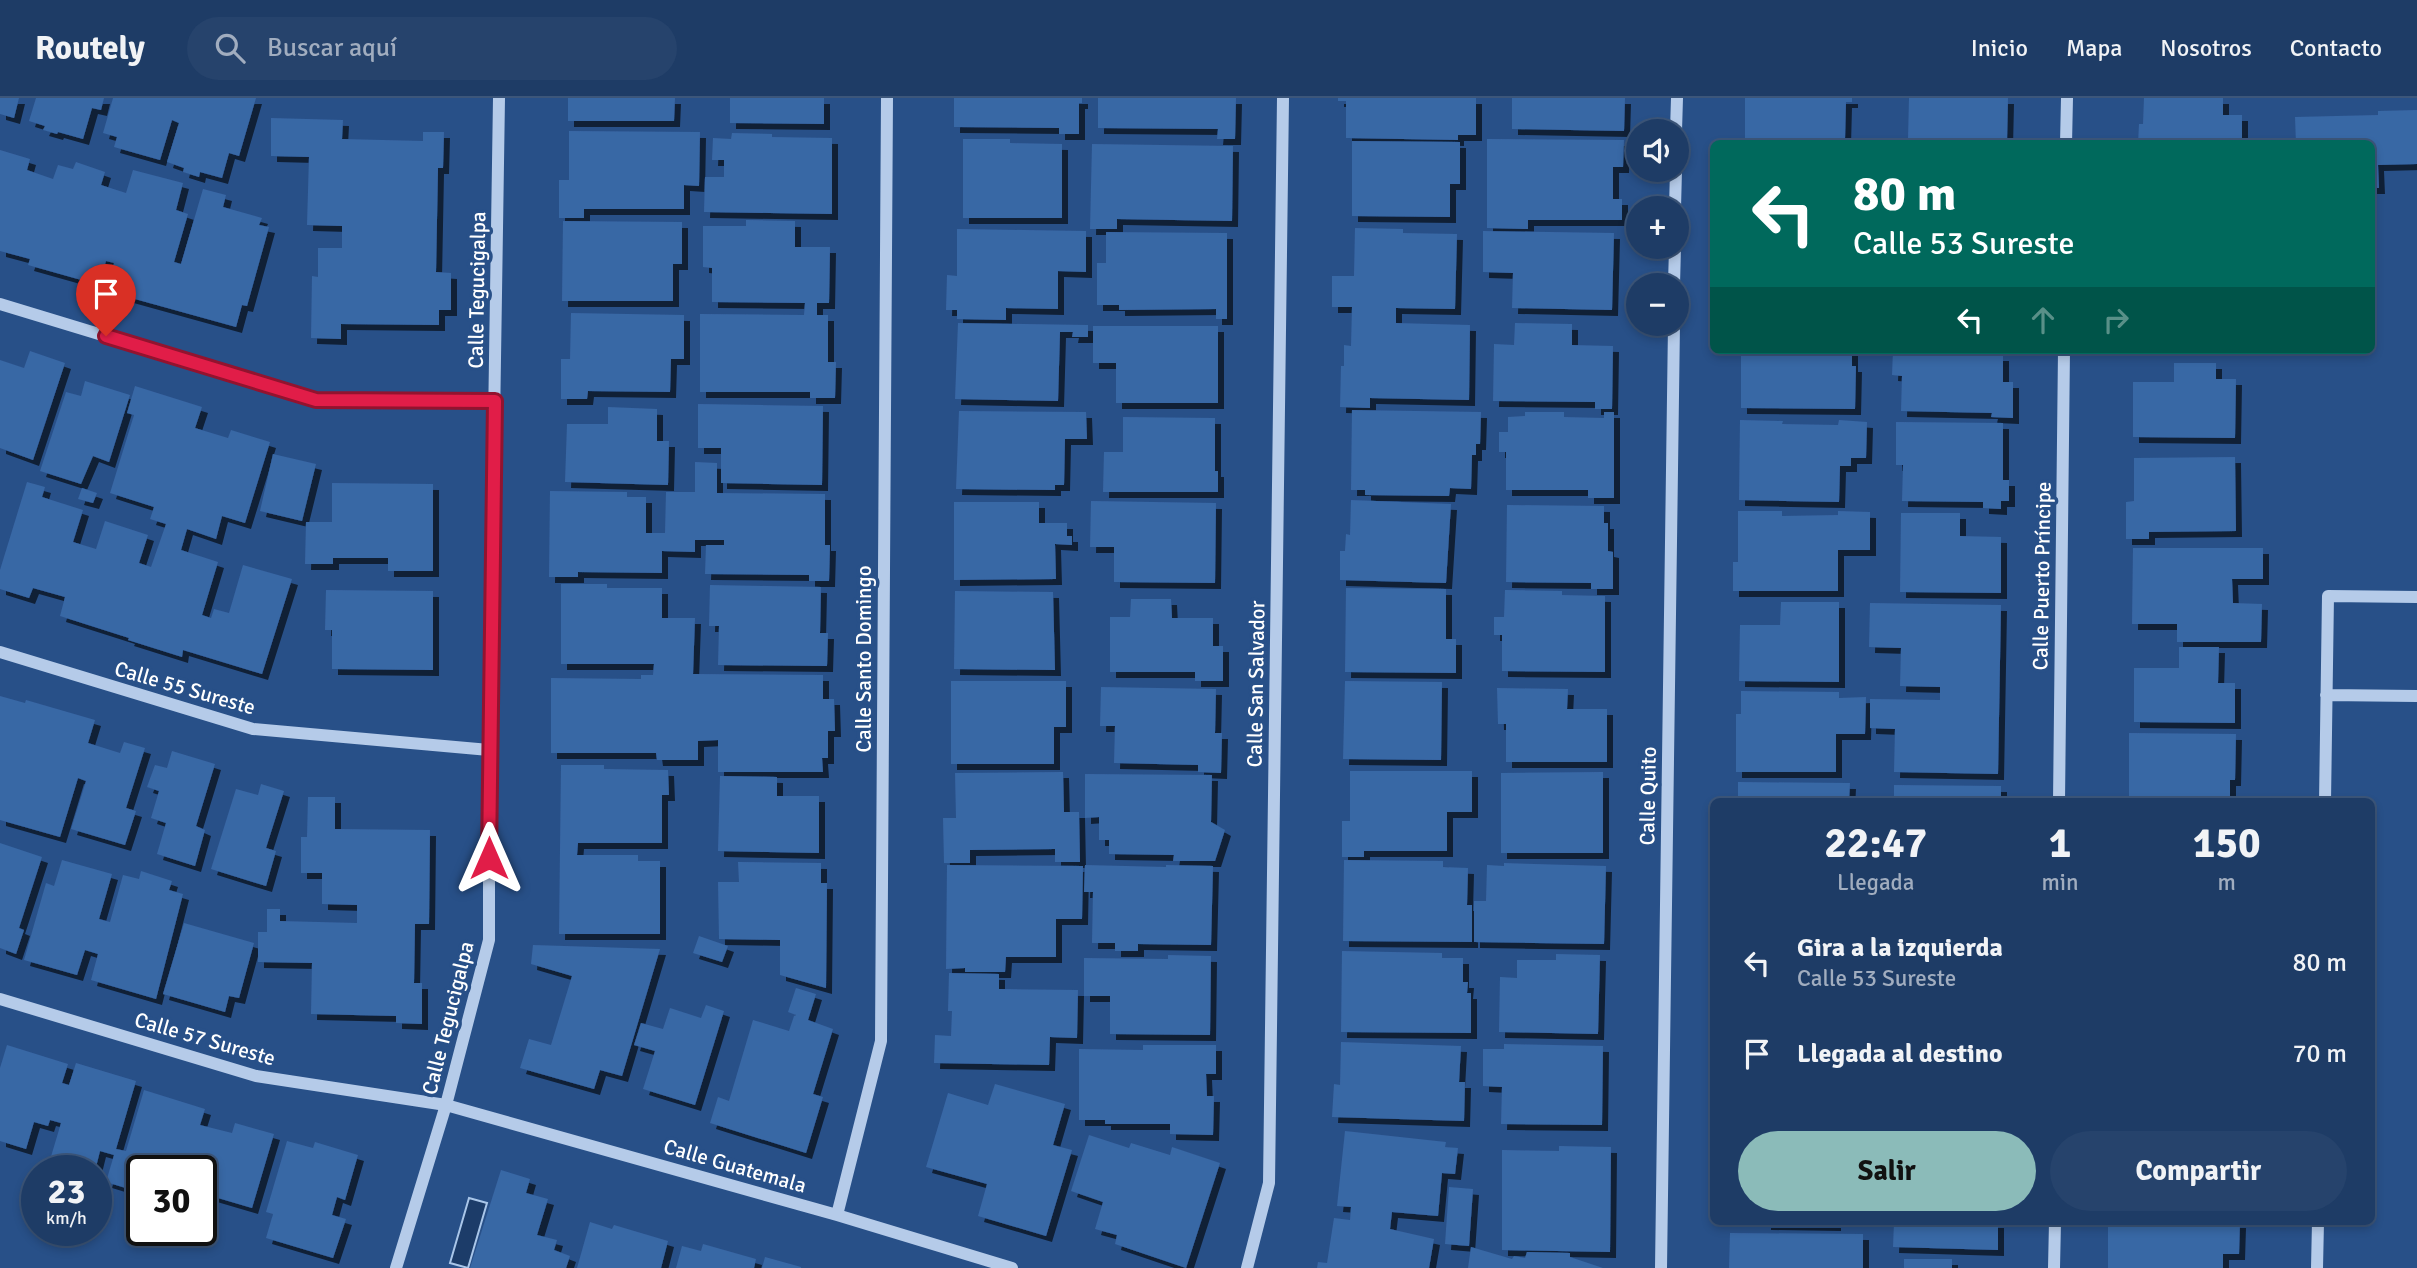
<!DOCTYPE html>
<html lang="es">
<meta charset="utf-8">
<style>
:root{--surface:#1e3c66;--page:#26436c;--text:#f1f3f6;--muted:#a1adbf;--line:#3c567a;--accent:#8bbbb9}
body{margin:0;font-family:Signika,sans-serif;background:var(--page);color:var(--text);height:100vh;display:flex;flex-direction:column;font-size:26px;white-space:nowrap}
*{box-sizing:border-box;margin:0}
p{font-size:23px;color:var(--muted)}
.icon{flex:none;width:38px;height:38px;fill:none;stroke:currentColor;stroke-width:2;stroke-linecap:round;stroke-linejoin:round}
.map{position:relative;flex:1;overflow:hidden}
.details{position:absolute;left:1710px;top:700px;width:665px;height:427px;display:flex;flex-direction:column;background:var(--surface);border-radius:10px;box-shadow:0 4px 10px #0003,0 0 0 2px var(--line)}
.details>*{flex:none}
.banner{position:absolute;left:1710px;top:42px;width:665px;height:214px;border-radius:10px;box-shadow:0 4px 10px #0003,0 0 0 2px var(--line);background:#00695c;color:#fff;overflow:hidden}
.fabs{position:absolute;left:1626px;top:21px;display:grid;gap:14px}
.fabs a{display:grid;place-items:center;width:63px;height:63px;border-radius:50%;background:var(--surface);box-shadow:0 4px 10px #0003,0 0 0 2px var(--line);font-size:35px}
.speed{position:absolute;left:21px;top:1057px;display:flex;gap:14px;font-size:35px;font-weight:700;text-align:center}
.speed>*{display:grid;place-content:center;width:91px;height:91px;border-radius:50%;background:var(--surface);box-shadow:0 4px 10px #0003,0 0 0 2px var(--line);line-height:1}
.speed small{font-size:18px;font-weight:400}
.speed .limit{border:4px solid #111;border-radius:10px;background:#fff;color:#111}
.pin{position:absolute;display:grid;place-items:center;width:60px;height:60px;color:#fff;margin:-72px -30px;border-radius:50% 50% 50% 0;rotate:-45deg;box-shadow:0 0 7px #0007}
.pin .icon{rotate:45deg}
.me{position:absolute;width:77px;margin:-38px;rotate:0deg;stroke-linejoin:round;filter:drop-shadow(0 0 5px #0008)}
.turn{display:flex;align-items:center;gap:24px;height:147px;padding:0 28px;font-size:32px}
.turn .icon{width:91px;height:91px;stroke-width:2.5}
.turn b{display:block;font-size:49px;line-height:60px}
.lanes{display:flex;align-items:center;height:66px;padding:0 28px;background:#0003;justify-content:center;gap:35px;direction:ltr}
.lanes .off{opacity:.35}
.eta{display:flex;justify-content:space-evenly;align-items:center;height:119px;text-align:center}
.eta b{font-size:42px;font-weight:800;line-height:49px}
.button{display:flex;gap:14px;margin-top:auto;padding:14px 28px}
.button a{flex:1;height:80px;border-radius:42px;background:var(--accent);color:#111;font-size:28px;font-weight:800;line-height:80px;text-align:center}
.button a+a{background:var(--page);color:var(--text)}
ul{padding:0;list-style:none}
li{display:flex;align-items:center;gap:21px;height:91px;padding:0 28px}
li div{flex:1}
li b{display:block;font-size:26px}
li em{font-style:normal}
header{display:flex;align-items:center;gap:42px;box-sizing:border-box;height:98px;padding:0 35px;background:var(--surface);border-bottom:2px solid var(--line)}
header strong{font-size:33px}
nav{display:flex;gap:38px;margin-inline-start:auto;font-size:24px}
.search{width:490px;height:63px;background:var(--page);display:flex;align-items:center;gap:18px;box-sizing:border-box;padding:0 24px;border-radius:38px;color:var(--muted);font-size:26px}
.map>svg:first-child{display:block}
.water{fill:#1c3c69;stroke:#a9c6e9;stroke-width:2}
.building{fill:#3967a5;filter:url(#shadow)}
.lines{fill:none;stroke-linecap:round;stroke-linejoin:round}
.minor{stroke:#b5cbe9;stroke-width:12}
.route-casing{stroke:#92132f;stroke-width:18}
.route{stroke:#e11d48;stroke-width:12}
.labels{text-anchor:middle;stroke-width:7;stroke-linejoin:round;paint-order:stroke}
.street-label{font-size:21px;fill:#fff;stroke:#285088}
</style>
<header>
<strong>Routely</strong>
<div class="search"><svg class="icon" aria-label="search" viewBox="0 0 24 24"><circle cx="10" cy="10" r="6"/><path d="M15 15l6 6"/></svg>Buscar aquí</div>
<nav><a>Inicio</a><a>Mapa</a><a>Nosotros</a><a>Contacto</a></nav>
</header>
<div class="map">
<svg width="2417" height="1170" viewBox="0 0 2417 1170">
<defs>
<filter id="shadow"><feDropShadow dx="6" dy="6" stdDeviation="0" flood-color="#0009"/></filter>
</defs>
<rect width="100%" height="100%" fill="#285088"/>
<path class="water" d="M469 1100 487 1105 468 1170 450 1165Z"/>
<path class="building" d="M0 0H19L14 20 0 16Z
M36 0H104L101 12 92 10 83 41 58 34 57 36 43 32 45 28 29 23Z
M113 0H256L239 58 229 55 222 80 200 74 199 79 183 74 184 70 167 64 179 25 172 22 160 62 114 49 117 39 103 35Z
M568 0H675L674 23H568Z
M730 0H824V26L730 25Z
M954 0H1082V5H1079V36H1059V30L954 29Z
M1098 0H1236L1235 41H1217L1218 31 1098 30Z
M1338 0H1476V37H1458V42L1346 40V3H1338Z
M1512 0H1625L1624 33 1512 31Z
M1745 0H1852V4H1846L1845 41 1745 40Z
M1909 0H2008L2007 43 1908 41Z
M2144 0H2223V17H2242V46H2138L2139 26H2143Z
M2417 12V66L2378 67 2379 90H2371V46H2296L2295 19 2378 17V13Z
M271 20 343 22 342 41 423 43V34H444L443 70H438L436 174 451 175V212H439V227L341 226V241L311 240 312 178 318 179V150H342V128L307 127 309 59 271 58Z
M569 33 700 34 699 88 684 87V111H584V120H559V82H569Z
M732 35 772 36V39L832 40V116L704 114 705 79H724V62H712L713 40 731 41Z
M963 41H1010V45L1062 46V120H963Z
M1487 41 1624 42 1623 69H1613V101H1622V122H1528V131L1487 130Z
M1352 43 1460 44V86H1450V119L1352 118Z
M1092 46 1233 48 1232 123 1117 121V131H1090Z
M0 52 30 61 27 72 53 81 58 67 73 71 76 64 105 74 101 87 126 95 133 72 183 85 176 112 188 116 174 164 181 166 203 91 226 97 223 109 262 120 259 127 269 129 247 208 242 207 236 229 106 193 114 165 106 163 99 187 28 167 30 161 0 153Z
M746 122 795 123V149H830L829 205H817V217H828V264H836L835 300H810V294H700V216L804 217 805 205 712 204V170L703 169V128H746Z
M563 123 682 124V166H673V203H562Z
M1355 130 1403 131V135L1457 136 1455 211 1396 210V225L1470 227 1469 302 1370 300V310L1340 309 1341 268H1344V247L1351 248 1352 209H1332V178H1354Z
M957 131 1086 133V174L1058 173V211L1006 210V222L957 221V212H946L947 177 957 178Z
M1483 133 1614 135 1612 212 1512 210 1513 175 1483 174Z
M1106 134 1227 135V221H1216V211L1119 212V207H1097V165H1106Z
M571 215 684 217V261H671L670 294 588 293 587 301H561V261H570Z
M958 225 1088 227V239H1072L1073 234H1060L1058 303 955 301Z
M1515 225 1572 226V247L1613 248 1612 311H1595V304L1493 303 1494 246 1514 247Z
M1093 228H1218V305H1116V265H1093Z
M1741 252H1852V268H1856L1855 311 1741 310Z
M1893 252H1997V257H2003V284H2013V320L1991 319 1992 315 1901 313 1902 278 1892 277Z
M30 253 65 265 33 362 0 350V262L24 270Z
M2174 265H2216V281H2236L2235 340 2133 339V284H2174Z
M85 283 130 297 109 364 93 358 81 386 40 373 66 294 81 298Z
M135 288 202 309 195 330 228 340 231 332 270 344 245 425 222 418 216 441 187 431 181 452 218 464 202 517 211 520 214 511 229 515 243 467 292 481 262 576 183 552 182 559 128 542 129 540 60 518 65 499 33 490 29 500 0 491V472L27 384 45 389 42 399 83 412 73 444 96 451 105 423 148 437 139 465 151 469 166 426 150 421 154 409 110 395 134 317 127 315Z
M698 306 823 308 822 387 721 385V350H698Z
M608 309 657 311V343H669L668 387 565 384 567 326H608Z
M1352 312 1481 314 1480 346H1476V357H1472L1471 391 1450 390 1449 398 1365 397V392H1351Z
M959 313 1086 314 1087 341H1065L1064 387H1055V392L956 391Z
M1525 314H1564V319L1604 320V314H1614V400H1588V392H1506V354H1499V334H1508V319L1525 318Z
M1123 319 1215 320V373H1218V394H1103L1104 354H1123Z
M1740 322 1783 323 1782 326 1838 327 1839 322 1867 324 1866 360H1851V368H1840L1839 404 1739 402Z
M1896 324 2003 325V382H2009V403H2001V411L1983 410V404L1902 403 1903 367H1896Z
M273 356 316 366 302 423 260 413Z
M2235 359 2236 433 2149 434V441H2126V404L2134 403V360Z
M695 364 717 365V395L825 396V447H830L829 483H809V477L705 476 706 447H724V442H695V454L662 453V475L578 474V479H549L550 393 627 394V399H646V435H665L666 394H695Z
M332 385 433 386V473H388V460H333V466H305L306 424H332Z
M82 390 97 395 93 405 78 401Z
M1351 402 1451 406 1446 485 1340 482V453H1345L1346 436 1350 437Z
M1091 403 1216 405 1215 485 1114 484V449H1090Z
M954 404H1039V425H1067V438H1072V447L1055 446 1056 481 954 482Z
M1507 407 1604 408V425H1608V453L1613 454V491H1591V485L1506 484Z
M1738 413H1782V418L1838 417V413L1870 414V452H1838V493H1733V464H1738Z
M1901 415H1960V438L2001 439V495L1900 494Z
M2133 450H2263V481H2232L2233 505 2262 506 2261 544H2177V526H2132Z
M561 486H607V490H662V520H695L693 576 823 577V601H834L835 633H828V660H822L823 674H718V642L698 643V662H657L656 655H551V580L641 581V577H653L654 566H561Z
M710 487 821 489 820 535H828L827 568 718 567 719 528H709Z
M1346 490 1446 491V541H1456V575L1345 574Z
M326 492 433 493V572L332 571V532H325Z
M1505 492 1562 493V497L1605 498V574L1502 573V537H1494V519H1504Z
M955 493 1053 494 1055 572 954 571Z
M1131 501H1171L1172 520H1213V548H1223V583H1195V574H1110V519H1130Z
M1781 504H1839V584L1739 583 1740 527H1780Z
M1870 505 2001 507 1998 676 1894 674 1895 631 1870 630V601L1940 602V589L1900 588 1901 550 1869 549Z
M2179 549H2219L2218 585H2235V625L2134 624V570H2179Z
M951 583H1066V629H1054V666H951Z
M1345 583 1442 584 1441 662 1343 661Z
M1101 589 1216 591 1215 635H1222L1221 675 1198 674V667L1114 665 1115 628H1100Z
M1497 590 1568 591 1567 611H1607V664H1506V626H1498Z
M1741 593 1839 594V600L1866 599 1865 636H1836V674H1736V616H1741Z
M0 598 25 605 26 602 95 622 88 645 120 655 124 644 145 650 126 710 136 713 125 747 71 731 86 683 78 680 60 739 0 722Z
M2129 635 2236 636 2235 682H2230V704H2129Z
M172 653 215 666 196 728 205 732 195 768 157 756 166 725 151 720 159 693 147 689 155 667 167 670Z
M561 667H604V671L668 672 669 697H662V745H578L577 757H638V763H660V836H559Z
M1350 673H1472V714H1447V753H1364V759H1342V723H1350Z
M1063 674 1064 714H1079L1080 764H1055V751L970 752V765H944L943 720H956L955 675Z
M1603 674V755H1501V675Z
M1085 676 1212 677 1211 724 1225 732 1215 763H1173L1174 757 1109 756V742H1099V719L1085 720Z
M720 678 777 679V698H819V755L718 753Z
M1738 684 1850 685 1849 704H1738Z
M261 686 284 693 266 750 276 753 266 788 211 771 236 691 258 697Z
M1894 687 2001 688V704H1894Z
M308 699H335V731L430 732 429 826H415L414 885H422V926L396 925V918L311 916 312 865 258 864V834H267V811H280V823L357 825V807L322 806V775H301V739H307Z
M0 745 42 759 19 830 24 832 16 856 0 850Z
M62 762 112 776 99 821 110 824 123 777 139 781 141 773 172 783 169 792 183 796 156 901 91 882 98 856 85 852 77 877 24 862 46 785 54 788Z
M1344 762 1443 763V769L1468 770 1467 807H1472V844L1343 843Z
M738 764 821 765V785H827L826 890 780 877V842L719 841 718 784H739Z
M1504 765 1606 768 1604 846 1474 844V803H1486L1487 767 1504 768Z
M947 767 1083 768 1082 821H1056V859H1006L1005 874H965V870L946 871Z
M1085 767 1166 769V767L1213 768 1211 847 1138 846V853H1115V845H1092L1093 794H1084Z
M184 825 254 845 239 900 229 898 225 914 163 896Z
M699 838 728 848 722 864 693 855Z
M533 847 660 851 622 978 600 972 594 991 520 970 529 941 551 947 572 878 531 866Z
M1342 853 1442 855V860H1463V884H1468L1467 895H1471V935L1341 934Z
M1556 856 1600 857 1598 936 1499 934 1500 879 1517 880V862H1556Z
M1168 857 1211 858 1210 937 1110 936V898H1084V860L1168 861Z
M949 875 999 876V891L1078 892 1077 940 1050 939 1049 967 934 965 935 937 951 938 952 913H948Z
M796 890 816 896 808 922 833 931 813 996 823 999 806 1055 710 1025 718 999 729 1003 753 922 789 933 794 918 796 917 788 914Z
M706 907 724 913 695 1007 643 991 655 953 634 947 641 925 663 931 670 910 701 920Z
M1341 944 1461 948 1459 984H1465L1464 1023 1332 1019 1334 986 1340 987Z
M1504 946 1603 948 1602 1027 1501 1026 1502 989 1483 988V951H1504Z
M7 947 68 966 62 985 69 987 76 965 136 983 116 1051 126 1053 144 992 205 1011 200 1027 232 1035 235 1025 274 1036 252 1110 201 1095V1073H196L200 1060 190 1058 186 1073H142V1095L106 1084 114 1057 100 1053 95 1073 47 1072 61 1025 50 1022 48 1028 34 1024 26 1051 0 1043V970Z
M1143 947H1216V976H1206L1207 998H1214L1213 1037 1170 1036V1026H1105V1022H1079V951L1143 952Z
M995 986 1065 1006 1053 1047 1072 1052 1046 1138 978 1118 987 1086 926 1069 948 995 988 1007Z
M1345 1033 1446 1044 1445 1049 1458 1050 1455 1076 1442 1075 1438 1118 1392 1114 1390 1131 1434 1141 1429 1170H1317L1318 1164 1327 1165 1334 1120 1350 1122 1351 1109 1337 1108Z
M1089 1037 1129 1050 1131 1045 1170 1057 1172 1049 1220 1065 1186 1170 1115 1146 1117 1137 1095 1131 1103 1104 1071 1093Z
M287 1043 313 1050 315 1044 358 1057 345 1102 337 1099 332 1117 346 1121 333 1160 266 1140 273 1116 266 1114Z
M1559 1048 1611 1049 1610 1154 1502 1152V1052L1559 1053Z
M501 1072 530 1081 526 1095 548 1101 537 1137 557 1142 554 1152 570 1158 566 1170H470Z
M1449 1089 1473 1091 1469 1148 1445 1146Z
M590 1124 612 1131 614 1127 668 1143 661 1170H577Z
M1765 1124H1835V1127L1765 1126Z
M1894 1124H1998V1152L1893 1149Z
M2108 1124H2240L2239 1156H2223V1170H2108Z
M1730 1135 1863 1136V1170H1729Z
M703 1146 756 1161 754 1170H676L682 1148 701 1153Z
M1471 1149 1512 1161 1514 1158 1525 1160 1527 1154 1570 1155V1159L1603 1170H1468Z
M765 1159 801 1169V1170H762Z
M1904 1161H1952V1170H1904Z"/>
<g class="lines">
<path class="minor" d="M1676 33 1677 0
M2066 46 2067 0
M1675 110 1676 72
M1674 187 1675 149
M0 206 316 302 495 303
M0 554 253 631 489 652
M2326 597 2417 598
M2059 704 2064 252
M2325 704 2328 498 2417 499
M0 901 256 978 446 1007 837 1117 1012 1170
M837 1117 881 943 887 0
M396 1170 446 1007 489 842V652L499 0
M1247 1170 1269 1085 1283 0
M1661 1170 1674 226
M2054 1170 2055 1124
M2317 1170 2318 1124"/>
</g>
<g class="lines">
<g class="route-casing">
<path id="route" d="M106 238 316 302 495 303 489 760"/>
</g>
<use href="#route" class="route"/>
</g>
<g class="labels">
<g class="street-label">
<text transform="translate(477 192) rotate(-89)" y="7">Calle Tegucigalpa</text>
<text transform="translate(2042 478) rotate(-89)" y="7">Calle Puerto Príncipe</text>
<text transform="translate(864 561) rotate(-90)" y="7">Calle Santo Domingo</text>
<text transform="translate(1256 586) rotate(-89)" y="7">Calle San Salvador</text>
<text transform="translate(185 590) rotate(16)" y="7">Calle 55 Sureste</text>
<text transform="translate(1648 698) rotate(-89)" y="7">Calle Quito</text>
<text transform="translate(448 920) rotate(-76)" y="7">Calle Tegucigalpa</text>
<text transform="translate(205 941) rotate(16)" y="7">Calle 57 Sureste</text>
<text transform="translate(735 1068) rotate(16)" y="7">Calle Guatemala</text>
</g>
</g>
</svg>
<div class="fabs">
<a><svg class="icon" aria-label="sound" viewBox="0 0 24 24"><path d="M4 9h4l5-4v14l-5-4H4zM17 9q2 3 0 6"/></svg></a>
<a>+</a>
<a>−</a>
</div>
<div class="speed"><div>23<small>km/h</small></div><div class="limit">30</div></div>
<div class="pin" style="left:106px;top:238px;background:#d93025"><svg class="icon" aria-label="arrive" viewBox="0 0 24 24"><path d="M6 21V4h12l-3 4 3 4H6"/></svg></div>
<svg class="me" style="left:489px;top:760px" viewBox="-20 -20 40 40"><path d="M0-17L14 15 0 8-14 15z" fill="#e11d48" stroke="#fff" stroke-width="4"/></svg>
<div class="banner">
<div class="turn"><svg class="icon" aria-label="left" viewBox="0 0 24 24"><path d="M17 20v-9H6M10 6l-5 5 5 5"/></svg><div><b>80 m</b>Calle 53 Sureste</div></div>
<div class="lanes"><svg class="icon" aria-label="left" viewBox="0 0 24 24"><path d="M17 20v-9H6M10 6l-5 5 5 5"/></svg><svg class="icon off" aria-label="ahead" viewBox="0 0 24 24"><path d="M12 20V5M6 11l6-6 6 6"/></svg><svg class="icon off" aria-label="right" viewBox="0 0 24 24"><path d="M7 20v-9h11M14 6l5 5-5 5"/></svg></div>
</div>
<section class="details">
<div class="eta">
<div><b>22:47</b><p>Llegada</p></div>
<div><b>1</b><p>min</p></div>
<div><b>150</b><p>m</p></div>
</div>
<ul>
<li><svg class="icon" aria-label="left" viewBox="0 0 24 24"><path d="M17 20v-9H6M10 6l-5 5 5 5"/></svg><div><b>Gira a la izquierda</b><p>Calle 53 Sureste</p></div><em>80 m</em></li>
<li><svg class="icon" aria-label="arrive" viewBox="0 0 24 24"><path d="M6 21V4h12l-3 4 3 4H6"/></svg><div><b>Llegada al destino</b></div><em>70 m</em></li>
</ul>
<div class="button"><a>Salir</a><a>Compartir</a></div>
</section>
</div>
